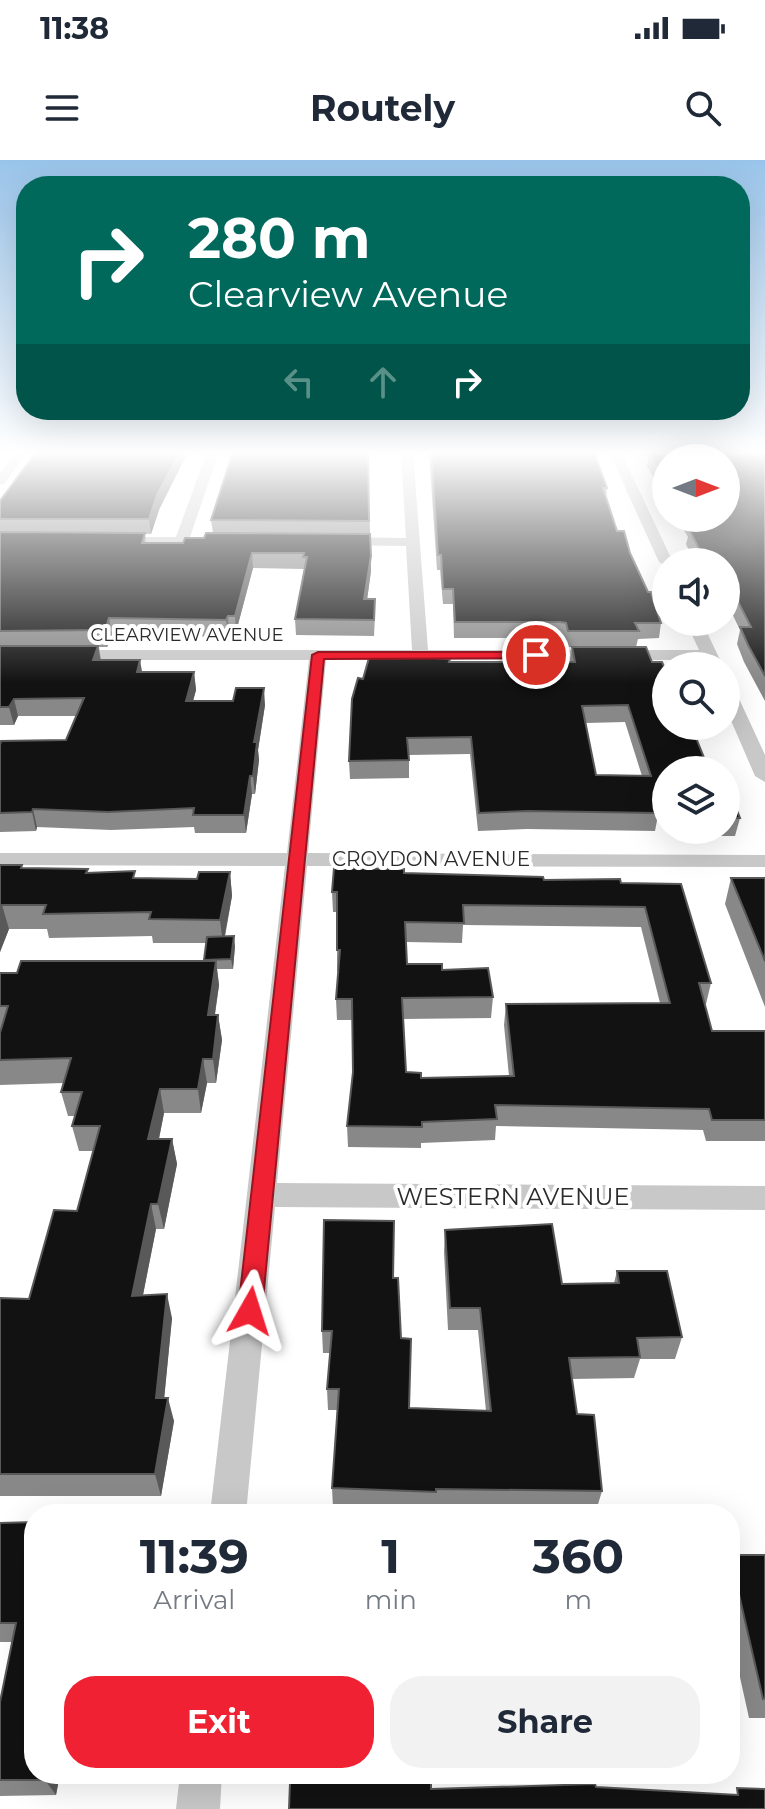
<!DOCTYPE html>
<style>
:root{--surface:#fff;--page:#f2f2f3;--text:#1f2937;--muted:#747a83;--accent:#ef2132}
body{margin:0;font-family:Montserrat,sans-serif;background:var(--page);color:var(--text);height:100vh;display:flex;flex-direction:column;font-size:30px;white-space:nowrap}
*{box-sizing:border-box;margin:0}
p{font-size:26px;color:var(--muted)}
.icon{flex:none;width:44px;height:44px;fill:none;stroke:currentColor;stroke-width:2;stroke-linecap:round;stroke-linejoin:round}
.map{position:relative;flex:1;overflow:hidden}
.side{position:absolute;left:24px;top:1344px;width:716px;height:280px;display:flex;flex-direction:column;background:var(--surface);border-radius:32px;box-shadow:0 8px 32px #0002}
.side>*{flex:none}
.guide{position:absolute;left:16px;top:16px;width:734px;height:244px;border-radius:32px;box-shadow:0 8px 32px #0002;background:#00695c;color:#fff;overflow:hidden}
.needle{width:52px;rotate:90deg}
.buttons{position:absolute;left:652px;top:284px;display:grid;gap:16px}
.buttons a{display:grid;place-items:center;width:88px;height:88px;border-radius:50%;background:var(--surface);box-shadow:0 8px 32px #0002;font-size:40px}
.pin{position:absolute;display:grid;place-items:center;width:68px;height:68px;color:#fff;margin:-34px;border:4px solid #fff;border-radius:50%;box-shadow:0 2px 8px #0007}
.me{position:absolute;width:88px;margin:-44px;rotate:6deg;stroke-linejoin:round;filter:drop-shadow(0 0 6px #0008)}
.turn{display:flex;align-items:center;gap:28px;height:168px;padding:0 40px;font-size:36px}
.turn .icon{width:104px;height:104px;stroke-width:2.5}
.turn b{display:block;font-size:56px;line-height:68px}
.lanes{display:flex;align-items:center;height:76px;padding:0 40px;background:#0003;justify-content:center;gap:40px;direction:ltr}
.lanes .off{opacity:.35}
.eta{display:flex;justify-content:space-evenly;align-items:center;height:136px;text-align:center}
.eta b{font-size:48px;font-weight:700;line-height:56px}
.button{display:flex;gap:16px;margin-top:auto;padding:16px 40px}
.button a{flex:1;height:92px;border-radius:32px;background:var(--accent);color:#fff;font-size:32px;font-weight:700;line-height:92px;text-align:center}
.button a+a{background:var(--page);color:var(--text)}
.status{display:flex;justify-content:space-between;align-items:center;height:56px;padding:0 40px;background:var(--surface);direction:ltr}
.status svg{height:22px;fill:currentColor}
header{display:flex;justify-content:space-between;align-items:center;height:104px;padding:0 40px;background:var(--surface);font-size:36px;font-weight:700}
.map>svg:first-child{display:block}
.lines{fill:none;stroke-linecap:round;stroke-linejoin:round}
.street{fill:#c8c8c8;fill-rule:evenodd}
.wall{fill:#888;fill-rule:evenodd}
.shaded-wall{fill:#595959}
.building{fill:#121212;stroke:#595959;stroke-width:2;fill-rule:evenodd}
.route{fill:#ef2132;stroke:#9b1520;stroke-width:2}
.labels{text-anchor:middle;stroke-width:8;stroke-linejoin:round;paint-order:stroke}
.far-street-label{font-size:18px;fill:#2b2b2b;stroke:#fff}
.street-label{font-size:20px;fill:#2b2b2b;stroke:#fff}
.near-street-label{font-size:24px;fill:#2b2b2b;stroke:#fff}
</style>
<div class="status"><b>11:38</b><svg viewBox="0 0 49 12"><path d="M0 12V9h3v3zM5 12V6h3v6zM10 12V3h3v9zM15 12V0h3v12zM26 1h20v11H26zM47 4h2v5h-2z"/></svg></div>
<header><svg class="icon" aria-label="menu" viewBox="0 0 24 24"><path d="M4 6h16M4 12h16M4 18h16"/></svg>Routely<svg class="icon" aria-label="search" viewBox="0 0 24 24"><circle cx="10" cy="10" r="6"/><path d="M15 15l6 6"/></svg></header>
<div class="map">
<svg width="765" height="1649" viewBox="0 0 765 1649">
<rect width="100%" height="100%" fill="#fff"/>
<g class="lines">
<path class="street" d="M16 292H28L4 324 0 325V313Z
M207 292H219L190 377H218L225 381 223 384H109V378L114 377H176Z
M401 292H413L428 490H699L686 462H702L723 506H707L704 500H326L308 693 765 695V707L307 706 277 1023 765 1026V1050L275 1047 246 1354H210L285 706 0 705V693H287L309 500H68L60 495 68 490H412L406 386 338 385 331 381 338 377 406 378Z
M609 292H621L673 402H666V406L659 402Z
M726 525 735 530 765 595V622L755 616 726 549Z
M180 1614H222L220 1649H176Z"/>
</g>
<path class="wall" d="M368 292 371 411 367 439 375 455 374 476 296 475 295 459 304 409 253 408 236 472H229L228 477 112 475 107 487H99L101 500 142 512H194L196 530 193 541 265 545 258 590 259 600 255 634H252L246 673H195L194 667 111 670 37 667 36 671 0 672V585L66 580 76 556H18L14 565H0V341L159 350 151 374H145L146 383H183L204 378 213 373 211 360Z
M429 292H594L607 328 606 338 617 371 630 393 661 463 659 478 638 479 636 487 666 610V652L658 655 655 671 527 669 478 671 470 594 409 595V618L350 619 349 601 363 519 450 502H570L572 487H566L565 478H454L453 444H443L440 410H437ZM625 562 642 616 596 615 586 563Z
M645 292H765V541L744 502 737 484 740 470 726 441V402H694L686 384 688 377 677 358H726L666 298V339L647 306 649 298Z
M726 627 740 658 735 676H696L694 671 687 672 686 670H726Z
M0 705 23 708 88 713 136 718 197 719 230 712 232 736 225 777 235 786 233 809H217L219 825 215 855H218L222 880 216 923H207L201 953H164L159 979H172L177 1004 164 1069H156L143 1135 172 1158 164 1238 174 1261 161 1336H0V1138L29 1139 77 1051 93 991H79L72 966 75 956H68L61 932 63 923 0 925V813L204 801 206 783H153L152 776 49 778 47 769H9L0 792Z
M404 713 621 723 681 724 711 823 706 844H705L712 871H765V981H706L703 970 496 966 495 980 421 983V988L348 987 347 966 353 912 352 860H337L336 839 338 811H337V752H333L332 732ZM463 765 641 767 660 843 506 844 504 865 509 916 421 918 406 912 403 859 491 858 493 837 442 810 407 804 406 782 462 783Z
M731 718H765V847L725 744Z
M445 1070 562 1124 614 1123 617 1111 682 1177 675 1199H640L634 1218 572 1219 577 1254 602 1331 596 1351 435 1349V1352L333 1348 332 1328 337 1250H328L327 1229 330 1193H323L322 1171 393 1118 409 1248 486 1251 478 1170H448L444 1092Z
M0 1363 60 1614 56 1635 0 1636V1542L12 1482H0Z
M730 1395H765V1558H749L730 1472Z"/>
<path class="shaded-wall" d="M180 292H188L159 350 151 374 149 359 157 335Z
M252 393 253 408 236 472 235 456Z
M371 396V411L365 455 364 439Z
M228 456 229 472 228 477 226 460Z
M109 458 112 475 107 487 105 470Z
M98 486 101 503 93 500Z
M140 500 143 517 137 512Z
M194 512 196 530 188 559 186 541Z
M264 528 265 545 258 590 259 600 255 634 253 616 254 582Z
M14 539 18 556 14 565 9 547Z
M250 616 252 634 246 673 244 655Z
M666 635V652L658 655 654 639Z
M33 649 37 667 36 671 32 652Z
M230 712 232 736 223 784 220 760Z
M2 745 9 769 0 792V750Z
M234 776 235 786 233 809 231 799Z
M216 801 219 825 211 880 208 855Z
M218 855 222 880 216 923 213 899Z
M203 899 207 923 201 953 198 929Z
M160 929 164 953 154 1003 148 979Z
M172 979 177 1004 164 1069 158 1044Z
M151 1044 156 1069 138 1160 132 1136Z
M167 1134 172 1158 162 1261 156 1238Z
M168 1238 174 1261 161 1336 155 1314Z
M47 1614H60L56 1635 45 1620Z"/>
<path class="building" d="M36 292H180L157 335 149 359H0V341Z
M233 292H368L369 361 211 360Z
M431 292H594L607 328H603L617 371H624L630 393 648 432H651L661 463H635L639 471H568L566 463 560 462H455L453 429H443L441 395H438Z
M649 292H765V516L748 485 740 467H751L726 418V402H717L713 396 702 395 689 369H694L688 358H726V298H666V321Z
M0 372 145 373 142 383H183L185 378H204L206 373 370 374 371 396 364 439H375L374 460 295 459 307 397H303L304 393H252L235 456H228L226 460 109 458 105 470 0 471Z
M0 486H98L93 500H140L137 512H194L186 541H233L236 528H264L254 582H257L253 616H250L244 655H193L194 648 108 652 33 649 32 652 0 653V585L1 581 66 580 84 538 14 539 9 547H0Z
M572 487H646L652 502H662L666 511V566H692L698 583 709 610H666V635L654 639 658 653 528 651 479 653 471 577 407 578 409 600 349 601 352 539 358 518 363 519 370 494 450 499 449 502H575ZM628 545 651 616 596 615 582 546Z
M726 627H728L740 658H726Z
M0 705H22L21 708 88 709 86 713 135 711 133 718 197 719 199 712H230L220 760 149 759 151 752 43 754 46 745H2L0 750Z
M334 708 404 709V713L543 717 544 720 620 719 621 723 681 724 711 823H699L712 871H765V960H712L709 949 495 945 497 959 422 962V967L347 966 353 912 352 839H336L340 790H337V732H332ZM463 745 645 747 670 843 506 844 514 916 421 918V913L406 912 402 838 493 837 488 808 442 810V804H407L405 762 464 763Z
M731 718H765V801Z
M234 776 231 799 204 800 207 777Z
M21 801H216L208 855H218L213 899H203L198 929H160L148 979H172L158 1044H151L132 1136 167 1134 156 1238H168L155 1314H0V1138L29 1139 54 1050 77 1051 100 966H72L82 932H61L71 898 0 900V873L8 846H0V813H17Z
M324 1060 394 1061 393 1118H398L401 1178 411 1179 409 1248 491 1251 480 1148H450L445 1070 552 1064 562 1124 619 1123 617 1111H667L682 1177 637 1178 640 1197 569 1198 577 1254 594 1255 602 1331 436 1329V1332L332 1328 339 1229H327L332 1171H322Z
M34 1362V1614H47L45 1620H0V1542L16 1463H0V1363Z
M730 1395H765V1538L763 1539Z
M331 1614H397V1621H431V1629L595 1624 596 1627 738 1635 737 1628 765 1629V1649H289L290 1623 331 1622Z"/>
<linearGradient id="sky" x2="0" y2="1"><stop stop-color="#99c4ea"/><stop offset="0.56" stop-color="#fff"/><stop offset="1" stop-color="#fff" stop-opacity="0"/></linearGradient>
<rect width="765" height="523" fill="url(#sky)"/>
<path class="route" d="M536 492 542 495 540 498 324 499 262 1151 258 1159 250 1162 241 1159 238 1151 312 495 318 492Z"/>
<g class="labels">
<g class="far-street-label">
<text x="187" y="481">CLEARVIEW AVENUE</text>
</g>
<g class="street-label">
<text x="431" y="706">CROYDON AVENUE</text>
</g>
<g class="near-street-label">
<text x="513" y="1045">WESTERN AVENUE</text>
</g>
</g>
</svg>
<div class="buttons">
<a><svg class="needle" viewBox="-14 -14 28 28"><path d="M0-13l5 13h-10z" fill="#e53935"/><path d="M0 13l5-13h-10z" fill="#747a83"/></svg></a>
<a><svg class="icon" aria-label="sound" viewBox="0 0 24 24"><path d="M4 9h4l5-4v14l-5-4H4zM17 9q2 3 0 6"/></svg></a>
<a><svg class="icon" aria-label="search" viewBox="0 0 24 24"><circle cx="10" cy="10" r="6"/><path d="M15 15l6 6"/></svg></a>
<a><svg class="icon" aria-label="layers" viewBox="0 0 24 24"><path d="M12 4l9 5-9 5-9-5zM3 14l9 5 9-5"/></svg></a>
</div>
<div class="pin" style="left:536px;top:495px;background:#d93025"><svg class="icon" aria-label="arrive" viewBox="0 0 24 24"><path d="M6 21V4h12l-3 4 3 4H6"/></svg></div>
<svg class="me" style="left:250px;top:1151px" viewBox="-20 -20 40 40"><path d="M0-17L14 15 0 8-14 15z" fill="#ef2132" stroke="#fff" stroke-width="4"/></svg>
<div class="guide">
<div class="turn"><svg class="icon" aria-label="right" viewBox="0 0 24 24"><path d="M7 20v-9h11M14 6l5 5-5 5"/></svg><div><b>280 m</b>Clearview Avenue</div></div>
<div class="lanes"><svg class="icon off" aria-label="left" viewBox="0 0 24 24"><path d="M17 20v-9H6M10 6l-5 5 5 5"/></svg><svg class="icon off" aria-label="ahead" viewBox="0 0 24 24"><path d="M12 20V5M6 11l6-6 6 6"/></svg><svg class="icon" aria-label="right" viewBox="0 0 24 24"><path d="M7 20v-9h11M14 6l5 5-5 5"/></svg></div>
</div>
<section class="side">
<div class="eta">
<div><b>11:39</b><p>Arrival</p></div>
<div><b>1</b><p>min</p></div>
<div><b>360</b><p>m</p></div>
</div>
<div class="button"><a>Exit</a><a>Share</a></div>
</section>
</div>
